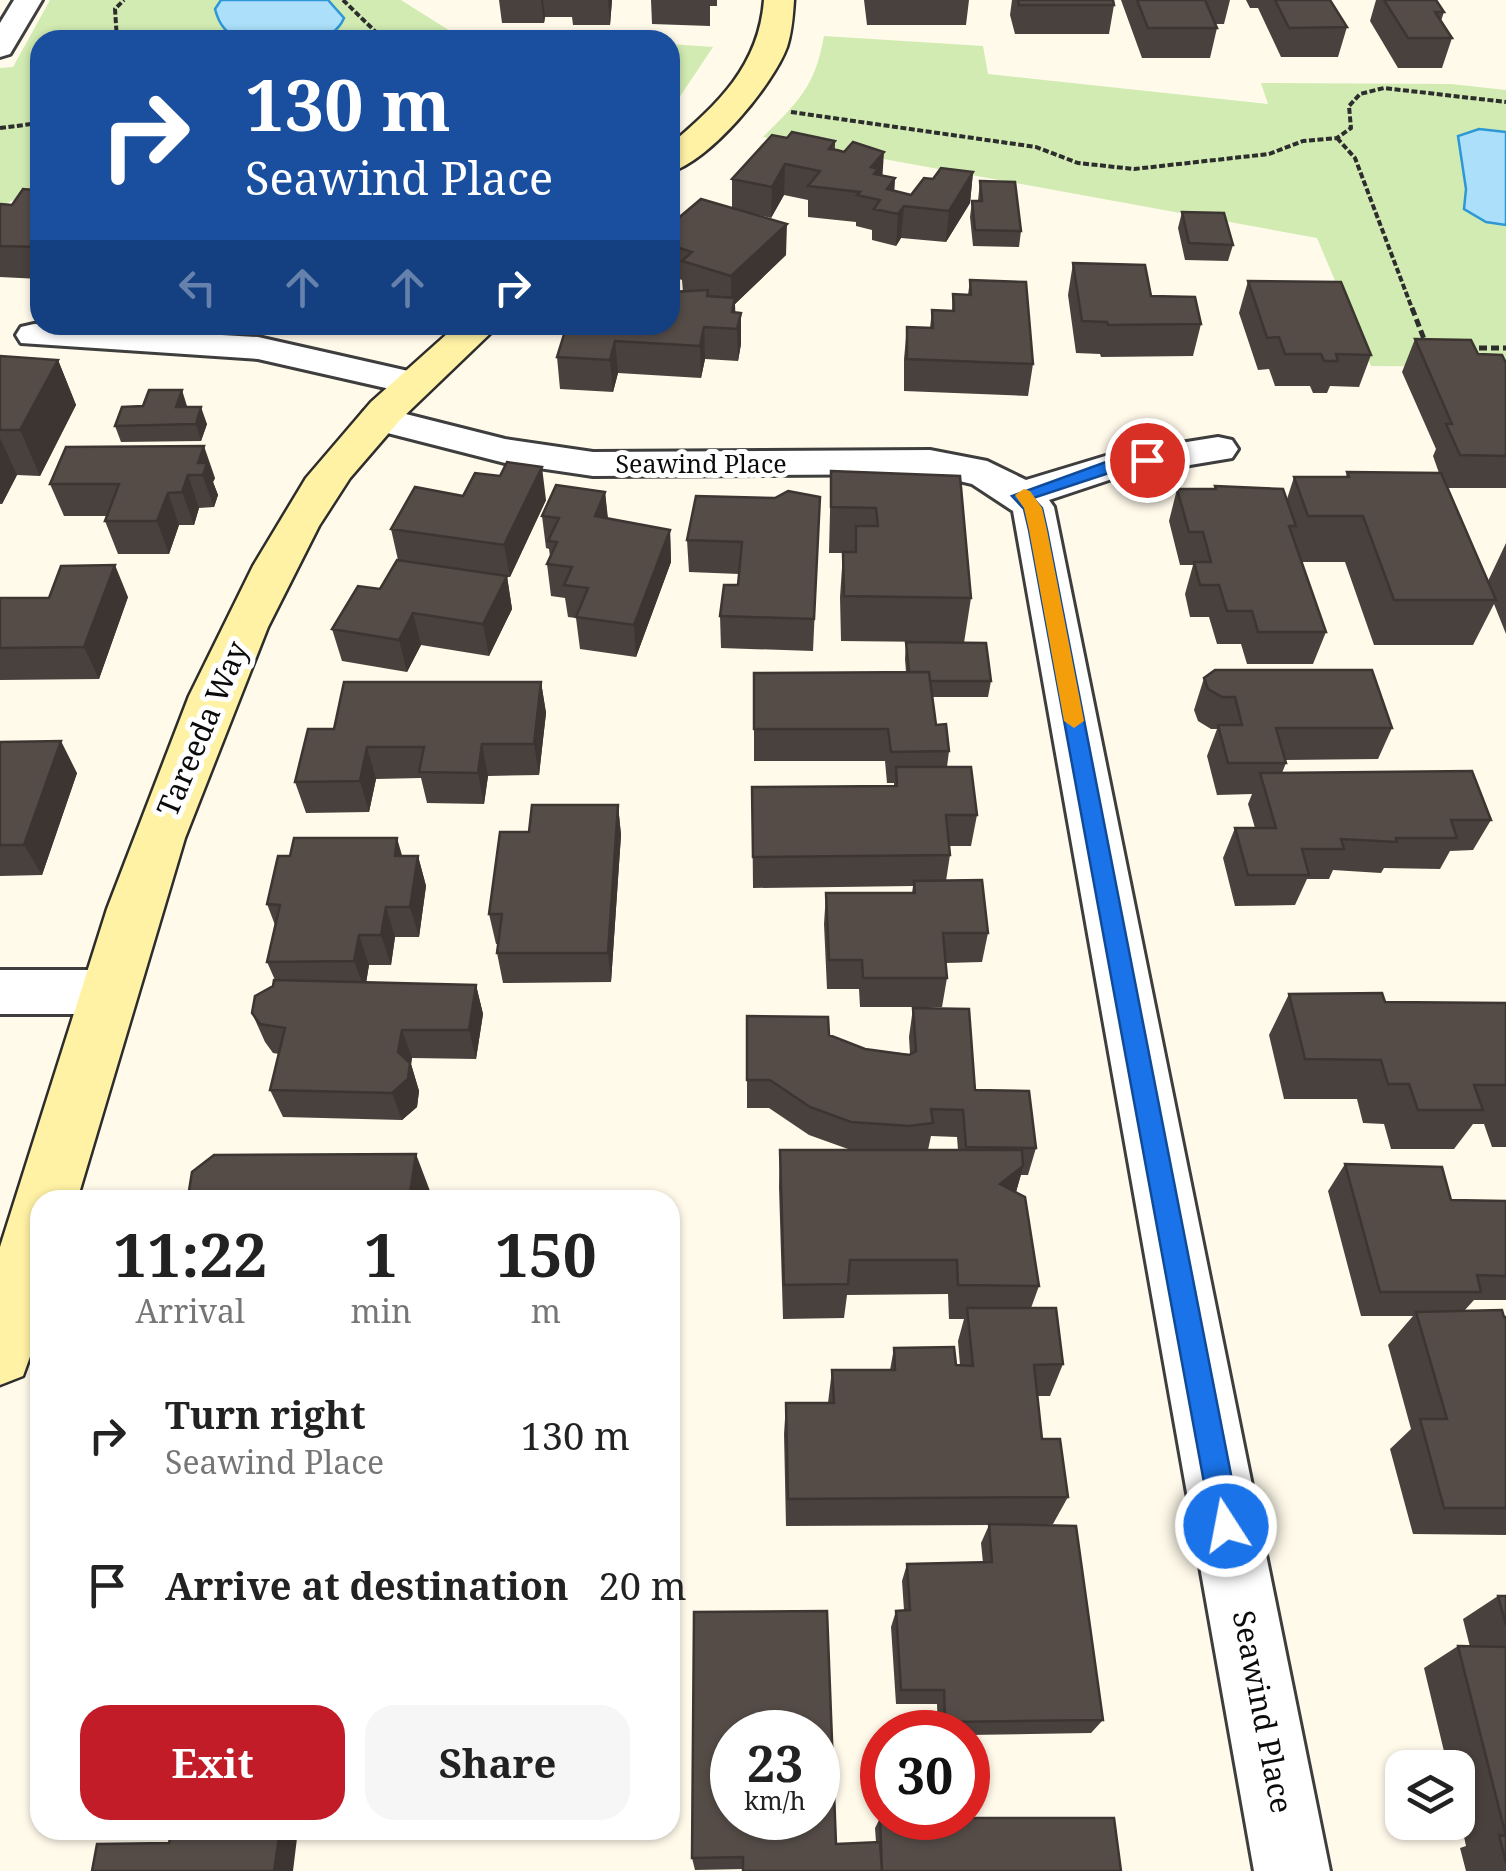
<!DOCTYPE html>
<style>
:root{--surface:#fff;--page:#f6f6f6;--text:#222;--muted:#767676;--accent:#c21c29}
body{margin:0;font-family:"Noto Serif",serif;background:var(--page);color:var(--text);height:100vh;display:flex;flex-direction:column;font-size:38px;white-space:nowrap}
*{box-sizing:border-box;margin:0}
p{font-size:32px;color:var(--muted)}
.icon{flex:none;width:55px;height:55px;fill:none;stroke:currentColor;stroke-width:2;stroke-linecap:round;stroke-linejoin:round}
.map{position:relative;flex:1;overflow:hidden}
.details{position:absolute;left:30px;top:1190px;width:650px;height:650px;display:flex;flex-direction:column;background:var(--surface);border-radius:30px;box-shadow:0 2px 8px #0004}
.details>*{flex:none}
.top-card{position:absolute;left:30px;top:30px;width:650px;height:305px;border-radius:30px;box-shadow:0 2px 8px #0004;background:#1a4fa0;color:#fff;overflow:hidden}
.fabs{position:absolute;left:1385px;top:1750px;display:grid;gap:20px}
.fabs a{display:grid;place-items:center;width:90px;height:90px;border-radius:20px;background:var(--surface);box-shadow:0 2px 8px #0004;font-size:50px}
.speed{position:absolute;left:710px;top:1710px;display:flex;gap:20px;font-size:50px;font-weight:700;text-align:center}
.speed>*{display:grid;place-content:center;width:130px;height:130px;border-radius:50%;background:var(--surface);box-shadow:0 2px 8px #0004;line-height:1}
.speed small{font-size:25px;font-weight:400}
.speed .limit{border:15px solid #d22;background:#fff;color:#111}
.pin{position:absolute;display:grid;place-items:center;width:85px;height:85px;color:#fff;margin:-42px;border:5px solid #fff;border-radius:50%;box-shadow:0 2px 10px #0007}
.me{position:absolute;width:110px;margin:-55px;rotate:349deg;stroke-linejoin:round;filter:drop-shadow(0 0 8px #0008)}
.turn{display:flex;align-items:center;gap:35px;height:210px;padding:0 50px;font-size:45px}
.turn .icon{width:130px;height:130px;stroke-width:2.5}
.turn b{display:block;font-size:70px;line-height:85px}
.lanes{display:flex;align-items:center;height:95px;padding:0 50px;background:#0003;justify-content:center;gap:50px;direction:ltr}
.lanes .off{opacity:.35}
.eta{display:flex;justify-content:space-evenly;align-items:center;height:170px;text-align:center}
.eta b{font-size:60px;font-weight:700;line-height:70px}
.action{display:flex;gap:20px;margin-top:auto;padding:20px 50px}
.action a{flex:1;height:115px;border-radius:30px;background:var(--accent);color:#fff;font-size:40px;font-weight:700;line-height:115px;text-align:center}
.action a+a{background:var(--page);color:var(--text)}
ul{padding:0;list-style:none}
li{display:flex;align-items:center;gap:30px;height:150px;padding:0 50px}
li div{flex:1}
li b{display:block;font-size:38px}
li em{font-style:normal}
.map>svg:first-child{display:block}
.green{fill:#d1ebb2}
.water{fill:#abdffa;stroke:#2e97d5;stroke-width:2.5}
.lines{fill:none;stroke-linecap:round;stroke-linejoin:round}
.street-casing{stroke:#3e3e3e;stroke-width:6}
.secondary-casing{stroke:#2d2d2d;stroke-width:5}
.path-far1{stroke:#2d2d2d;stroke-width:4;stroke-dasharray:6 2.5;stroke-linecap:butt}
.path{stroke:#2d2d2d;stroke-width:5;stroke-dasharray:8 4;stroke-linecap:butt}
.street{fill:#fff;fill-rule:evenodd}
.secondary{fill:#fff2a5;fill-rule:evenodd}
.wall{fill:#49413d;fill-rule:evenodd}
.shaded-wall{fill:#3c3532}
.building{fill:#554c47;stroke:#3c3532;stroke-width:2.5;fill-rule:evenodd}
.route{fill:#1a73e8;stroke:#114b97;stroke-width:2.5}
.slow{fill:#f59e0b}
.labels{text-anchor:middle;stroke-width:10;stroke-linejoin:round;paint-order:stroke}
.far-street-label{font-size:25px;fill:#0b0b0b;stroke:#fff}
.street-label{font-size:30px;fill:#0b0b0b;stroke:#fff}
</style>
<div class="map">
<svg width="1506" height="1871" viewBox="0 0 1506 1871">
<rect width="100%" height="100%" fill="#fffaea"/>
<path class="green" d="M50 0H401L450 31 599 40H40V186L0 207V68L13 67Z
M824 36 983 46 988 74 1268 104 1261 83 1451 84 1506 90V367L1371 366 1317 238 763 137C798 102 815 87 824 36Z
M670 44 713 47 681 95 670 105Z"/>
<path class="water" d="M221 0H328L344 18C330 52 274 40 243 40 227 35 219 25 215 9Z
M1479 129 1506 132V225L1486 222 1464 209 1466 189 1458 136Z"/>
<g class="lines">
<g class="street-casing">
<path id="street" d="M14 0H42L10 54 0 57V23Z
M34 324 258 337 426 375 431 383 426 391 412 394 258 359 21 343 16 335 21 327Z
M378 407 505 439 593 452 930 450 987 461 1026 480 1112 454 1218 437 1232 440 1238 449 1232 458 1118 477 1049 500 1054 507 1330 1871H1254L1013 511 972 484 930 474 593 476 505 463 364 427 358 419 364 411Z
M0 970H108L127 976 135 992 127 1008 108 1014H0Z"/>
</g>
<g class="secondary-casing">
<path id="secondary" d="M764 0H794C793 16 792 31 787 47 773 85 709 162 670 172V145C718 104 759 66 764 0Z
M457 325H499L400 420 350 478 319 526 268 627 185 838 77 1200H40V1329L23 1376 0 1385V1247L107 909 189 696 253 566 306 478 371 402Z"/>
</g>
<path class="path-far1" d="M343 0 384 40
M117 40 115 9 124 0
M791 112 1036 147 1078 163 1134 169 1269 154 1303 141 1337 138 1351 128 1349 106 1360 94 1384 88 1506 102
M0 128 40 123
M1337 138 1355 158 1413 311"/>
<path class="path" d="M1412 308 1424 339 1431 342
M1467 348H1506"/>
<use href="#street" class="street"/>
<use href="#secondary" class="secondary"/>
</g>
<path class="wall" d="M499 0H612L610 25H573L572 17H545L544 23H502Z
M651 0H717V6H710V26L652 24Z
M864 0H969L966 25H867Z
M1012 0H1113L1114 5 1109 34H1015L1010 15Z
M1121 0H1230L1224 24H1215L1217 28 1210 58H1142Z
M1246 0H1330L1347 27 1338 57H1281L1258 8H1250Z
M1376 0H1436L1444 12 1441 21 1452 38 1442 68H1398L1370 21Z
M787 138 835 141V150L882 176 895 178 894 191 911 195 933 179 973 172 970 203 946 242 901 238 896 246 872 240V230L856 226V222L808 217V200L784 195 771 218 759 215 786 255 735 304V312L741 313V344L738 361 705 359 701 378 618 373 613 392 560 389 557 357 568 328V325H670L683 292 682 280 670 276V225L732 208V179Z
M980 181 1021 231 1019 247 973 246 970 217 972 201H978Z
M40 183V279L0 277V204L12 205 35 190Z
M1182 212 1233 245 1228 261 1185 260 1178 228Z
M1073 263 1151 296 1201 324 1193 356 1101 357 1100 354 1076 353 1068 295Z
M970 280 1033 364 1028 396 904 391V359L907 327 930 328 932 310 952 311 953 294 968 295Z
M1248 281 1371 355 1359 387 1330 386 1327 393H1313L1310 386H1275L1269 369 1258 370 1239 313Z
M1415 339 1478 354 1506 363V488H1447L1488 581 1506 543V634L1494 604 1473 645H1374L1345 562H1302L1326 632 1313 664H1247L1241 644H1217L1209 617H1190L1185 594 1193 565H1180L1169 521 1177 489H1214L1215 486 1287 499 1294 477H1346L1347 472 1439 473 1433 456 1436 449 1402 372Z
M0 356 58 360 76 405 40 476 17 475 2 504H0Z
M187 407 207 424 201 441 121 442 115 426Z
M66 447 215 478 213 482 218 495 214 507 199 508 194 525H179L169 554H118L105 521 107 516H64L50 484Z
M831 471 960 476 971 598 964 643 991 681 988 697H932L936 725 949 751 947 767 977 815 971 846H950V855L946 881 988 933 982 962 946 963 947 978 942 1007H860L859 989H827L824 924 826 893H912L913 886 753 888 752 787 894 786V783H887L885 761H754V673L906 672 905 659 906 642H936L841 641 840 597 843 553H829Z
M605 492 608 518 670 530 671 562 636 657 580 649 576 618 568 617 565 598 551 596 547 564 550 556 549 549 546 548 542 516Z
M463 496 546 500 510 577H507L512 609 489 656 421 645 407 672 342 661 332 629 380 589 398 560 391 529Z
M820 497 813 651 721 648 720 616 738 585 739 574 689 572 687 540 775 498Z
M128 597 99 679 0 680V598Z
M1204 678 1392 728 1378 759 1285 760 1286 763 1282 773 1491 820 1473 850 1450 851 1440 869 1384 868 1381 873 1333 870 1329 879H1307L1295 905 1235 906 1223 858 1235 828H1255L1248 804 1252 794 1217 795 1207 756 1217 729H1211L1198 721 1194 710Z
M541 682 546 713 539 775 488 776 484 804 427 803 421 778 376 779 369 812 306 813 295 782 334 729Z
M0 742 77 773 42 875 0 876Z
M618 805 621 835 611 982 503 983 497 953 498 944H496L489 914 529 832Z
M402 856H418L426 886 419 937H395L391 965H369L366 982 476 985 483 1014 476 1059 412 1058 411 1064 419 1091 417 1107 402 1120 283 1117 270 1090 279 1054 273 1053 265 1042 252 1013 273 986 275 980 267 962 275 925 267 904Z
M1289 994 1385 1002 1506 1003V1147H1492L1484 1124H1473L1454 1149H1391L1384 1124 1363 1123 1357 1099H1284L1269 1035Z
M913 1008 975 1090 1036 1148 1028 1175H1021L1016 1192 1039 1286 1031 1308 1063 1364 1050 1396H1038L1042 1439 1068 1497 1053 1524 1018 1525 1103 1720 1091 1733 968 1735V1732H938L937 1704H896L891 1627 896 1611 904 1610 902 1581 907 1564 983 1563 981 1543 989 1525 786 1526 784 1434 786 1403H828L832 1370H890L894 1348 960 1365 958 1341 964 1319H949L948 1294 847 1295 844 1318 783 1319 779 1187 780 1150 848 1149 809 1135 769 1108H747V1016L829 1035 865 1049 910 1054 909 1037ZM931 1136 957 1137 958 1150H928Z
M1345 1164 1451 1200 1506 1201V1300H1474L1464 1311 1506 1317V1535L1413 1534 1390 1449 1411 1429 1388 1345 1413 1316H1361L1328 1191Z
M1498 1596H1506V1871H1466L1460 1848 1466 1846 1458 1809V1768H1448L1424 1668 1458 1646 1470 1647 1463 1619Z
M880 1818H1114L743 1869 695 1870 692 1858 876 1842 875 1828Z"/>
<path class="shaded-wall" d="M541 0H543L545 17 544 23Z
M608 0H612L610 25Z
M884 152 882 183 869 198 871 167Z
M785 164 784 195 771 218 772 187Z
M973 172 970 203 946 242 949 211Z
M895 178 893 210 887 189Z
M904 206 901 238 896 246 898 214Z
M787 224 786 255 735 304 736 329 731 308V276Z
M741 313V344L738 361 737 329Z
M704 327 705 359 701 378 700 346Z
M615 341 618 373 613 392 610 360Z
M58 360 76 405 40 476 20 430Z
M182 390 187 406 176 407Z
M201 407 207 424 201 441 196 424Z
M0 438 17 475 2 504 0 500Z
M204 446 215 478 213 482 218 495 214 507 198 463Z
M542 467 546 500 510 577 504 545Z
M188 475 199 508 194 525 182 492Z
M605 492 608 524 595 516Z
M168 493 179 525 169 554 157 521Z
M670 530 671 562 636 657 634 625Z
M115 565 128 597 99 679 84 647Z
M507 576 512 609 489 656 483 624Z
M413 613 421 645 407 672 399 640Z
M541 682 546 713 539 775 534 744Z
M61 741 77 773 42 875 24 845Z
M482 744 488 776 484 804 478 773Z
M367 747 376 779 369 812 360 781Z
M618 805 621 835 611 982 608 953Z
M397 838 406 869 395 856Z
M418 856 426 886 419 937 410 907Z
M386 907 395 937 391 965 381 935Z
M359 935 369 965 365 990 354 961Z
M476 985 483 1014 476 1059 469 1030Z
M402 1030 412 1058 411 1064 419 1091 417 1107 402 1120 392 1093Z
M416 1154 430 1191 428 1200H409Z
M1023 1166 1013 1203 1000 1184Z
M280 1830H298L293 1871H274Z"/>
<path class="building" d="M1018 0H1113L1114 5H1019Z
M1137 0H1205L1217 28H1148Z
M1275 0H1330L1347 27 1289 28Z
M1384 0H1436L1444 12H1435L1452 38H1408Z
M792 132 835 141 829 149 837 150 844 152 853 142 884 152 871 167 878 169 874 174 895 178 887 189 911 195 924 178 933 179 941 168 973 172 949 211 904 206 898 214 874 209 880 200 857 195 860 192 808 186 820 171 785 164 772 187 732 179 772 135 787 138Z
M980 181 1015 182 1021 231 975 230 972 201H982Z
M40 183V247L0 246V204L12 205 23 189 35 190Z
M701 199 787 224 731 276 682 261 692 252 670 245V225Z
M1182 212 1224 213 1233 245 1189 243Z
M1073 263 1145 265 1151 296 1195 297 1201 324 1108 325 1107 322 1082 321Z
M970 280 1026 282 1033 364 907 359V327L933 328 932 310 954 311 953 294 971 295Z
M1248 281 1341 282 1371 355 1336 354 1338 361H1324L1321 354H1285L1279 337 1267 338Z
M708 290 707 296 735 298 732 312 741 313 737 329 704 327 700 346 615 341 610 360 557 357 566 328 580 329 582 325H670V292Z
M1415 339 1471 340 1478 354 1502 355 1506 363V456L1460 455 1446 424H1452Z
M0 356 58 360 20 430H0Z
M149 390H182L176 407H201L196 424 115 426 122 407 143 406Z
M204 446 198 463H207L203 475H188L182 492 168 493 157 521H105L119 484H50L66 447Z
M507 462 542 467 504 545 391 529 415 487 463 496 475 473 500 476Z
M831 471 960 476 971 598 844 596 843 552H856V526H878L876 508 831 507Z
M1347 472 1441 473 1496 600H1394L1363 516H1308L1294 477H1349Z
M556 485 605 492 595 516 670 530 634 625 576 617 588 588 564 585 572 567 547 564 557 542 548 541 559 518 542 516Z
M1215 486 1283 489 1296 526H1289L1326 632H1258L1252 611H1227L1219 585H1200L1194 562H1211L1203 532H1189L1177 489H1216Z
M788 491 820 497 814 619 720 616 724 585H738L742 542 687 540 696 496 775 498Z
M397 560 507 576 483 624 413 613 399 640 332 629 358 586 380 589Z
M115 565 84 647 0 648V598H49L61 566Z
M906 642 986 643 991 681H930L929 672H909Z
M1215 670H1372L1392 728H1276L1286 763H1228L1218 725H1242L1235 697H1222L1208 689 1204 678Z
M929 672 936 725 946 724 949 751 891 752 888 729H754V673Z
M344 682H541L534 744H482L478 773 419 772 424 747H367L360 781 295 782 308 729H334Z
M61 741 24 845H0V742Z
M896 767H971L977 815H946L950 855 753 857 752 787 897 786Z
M1472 771 1491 820H1451L1457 838H1396L1397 842 1341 839 1344 849H1302L1309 875H1248L1235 828H1276L1260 773Z
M532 805H618L608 953H497L502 914H489L500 832H529Z
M294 838H397L395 856H418L410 907H386L381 935H359L354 961 267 962 280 905 267 904 278 856H290Z
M982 880 988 933H943L947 978H863L862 960H829L826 893H915L914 881Z
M274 980 476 985 469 1030H402L398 1052 410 1063 408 1079 392 1093 270 1090 285 1028 260 1024 252 1013 255 996 273 986Z
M1382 993 1385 1002 1506 1003V1085H1474L1483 1110H1418L1409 1084H1388L1381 1060 1305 1059 1289 994Z
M913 1008 969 1009 975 1090 1029 1091 1036 1148 966 1147 963 1110 931 1109 933 1123 909 1126 851 1122 810 1107 770 1080H747V1016L828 1017 829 1035 865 1049 909 1055 916 1051Z
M780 1150H1022L1023 1166 1000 1184 1025 1197 1039 1286 958 1285 957 1260H850L848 1284 784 1285Z
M416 1154 409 1200H195L188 1197 192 1172 214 1155Z
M1345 1164 1442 1167 1451 1200 1506 1201V1276L1477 1275 1481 1292H1380Z
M967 1308H1056L1063 1364 1034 1365 1042 1439H1060L1068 1497 788 1499 786 1403H834L832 1370H895L894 1348 954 1347 956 1365 973 1366Z
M1502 1310 1504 1317H1506V1508H1444L1420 1419H1447L1416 1312Z
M989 1524 1076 1526 1103 1720 945 1722 944 1690H901L896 1611 910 1610 907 1564 992 1562Z
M1498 1596H1506V1625Z
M827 1611 836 1844 880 1842 882 1871H743V1857L692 1858 694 1612ZM732 1732H818V1818H732Z
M1458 1646 1506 1647V1863L1499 1835 1506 1836Z
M880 1818H1114L1121 1871H882Z
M172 1830H280L274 1871H92L97 1844 169 1843Z"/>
<path class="route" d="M1147 455 1153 456V464L1115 471 1033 498 1042 508 1047 530 1241 1526 1237 1536 1226 1541 1216 1536 1212 1526 1029 530 1024 509 1012 496 1106 462Z"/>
<path class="slow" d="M1024 489 1030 491 1042 508 1047 530 1084 721 1074 728 1064 721 1029 530 1024 508 1015 495Z"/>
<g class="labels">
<g class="far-street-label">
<text x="701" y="473">Seawind Place</text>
</g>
<g class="street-label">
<text transform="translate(203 729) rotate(-67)" y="10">Tareeda Way</text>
<text transform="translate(1262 1712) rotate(79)" y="10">Seawind Place</text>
</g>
</g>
</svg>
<div class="fabs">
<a><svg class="icon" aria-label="layers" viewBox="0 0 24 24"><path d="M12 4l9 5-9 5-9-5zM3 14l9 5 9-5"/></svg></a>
</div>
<div class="speed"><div>23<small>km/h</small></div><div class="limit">30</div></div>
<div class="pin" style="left:1147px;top:460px;background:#d93025"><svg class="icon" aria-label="arrive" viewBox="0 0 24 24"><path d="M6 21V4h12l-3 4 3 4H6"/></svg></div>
<svg class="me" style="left:1226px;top:1526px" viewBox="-20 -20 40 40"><circle r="17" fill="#1a73e8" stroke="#fff" stroke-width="3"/><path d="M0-11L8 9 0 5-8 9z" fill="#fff"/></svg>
<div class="top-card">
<div class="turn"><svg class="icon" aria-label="right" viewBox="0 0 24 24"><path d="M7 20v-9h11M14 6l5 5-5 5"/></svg><div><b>130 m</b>Seawind Place</div></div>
<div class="lanes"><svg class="icon off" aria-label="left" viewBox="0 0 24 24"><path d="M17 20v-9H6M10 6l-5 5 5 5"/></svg><svg class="icon off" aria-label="ahead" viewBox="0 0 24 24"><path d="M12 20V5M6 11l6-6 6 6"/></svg><svg class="icon off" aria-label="ahead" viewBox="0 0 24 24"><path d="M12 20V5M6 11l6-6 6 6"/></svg><svg class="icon" aria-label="right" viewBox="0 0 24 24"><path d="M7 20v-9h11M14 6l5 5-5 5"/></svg></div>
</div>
<section class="details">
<div class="eta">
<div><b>11:22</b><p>Arrival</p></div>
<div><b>1</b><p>min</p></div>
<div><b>150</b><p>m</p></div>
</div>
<ul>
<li><svg class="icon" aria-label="right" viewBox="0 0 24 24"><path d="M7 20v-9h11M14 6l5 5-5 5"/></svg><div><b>Turn right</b><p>Seawind Place</p></div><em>130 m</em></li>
<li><svg class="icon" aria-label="arrive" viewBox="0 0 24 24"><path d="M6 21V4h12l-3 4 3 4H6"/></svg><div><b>Arrive at destination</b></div><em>20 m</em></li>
</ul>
<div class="action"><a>Exit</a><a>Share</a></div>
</section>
</div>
